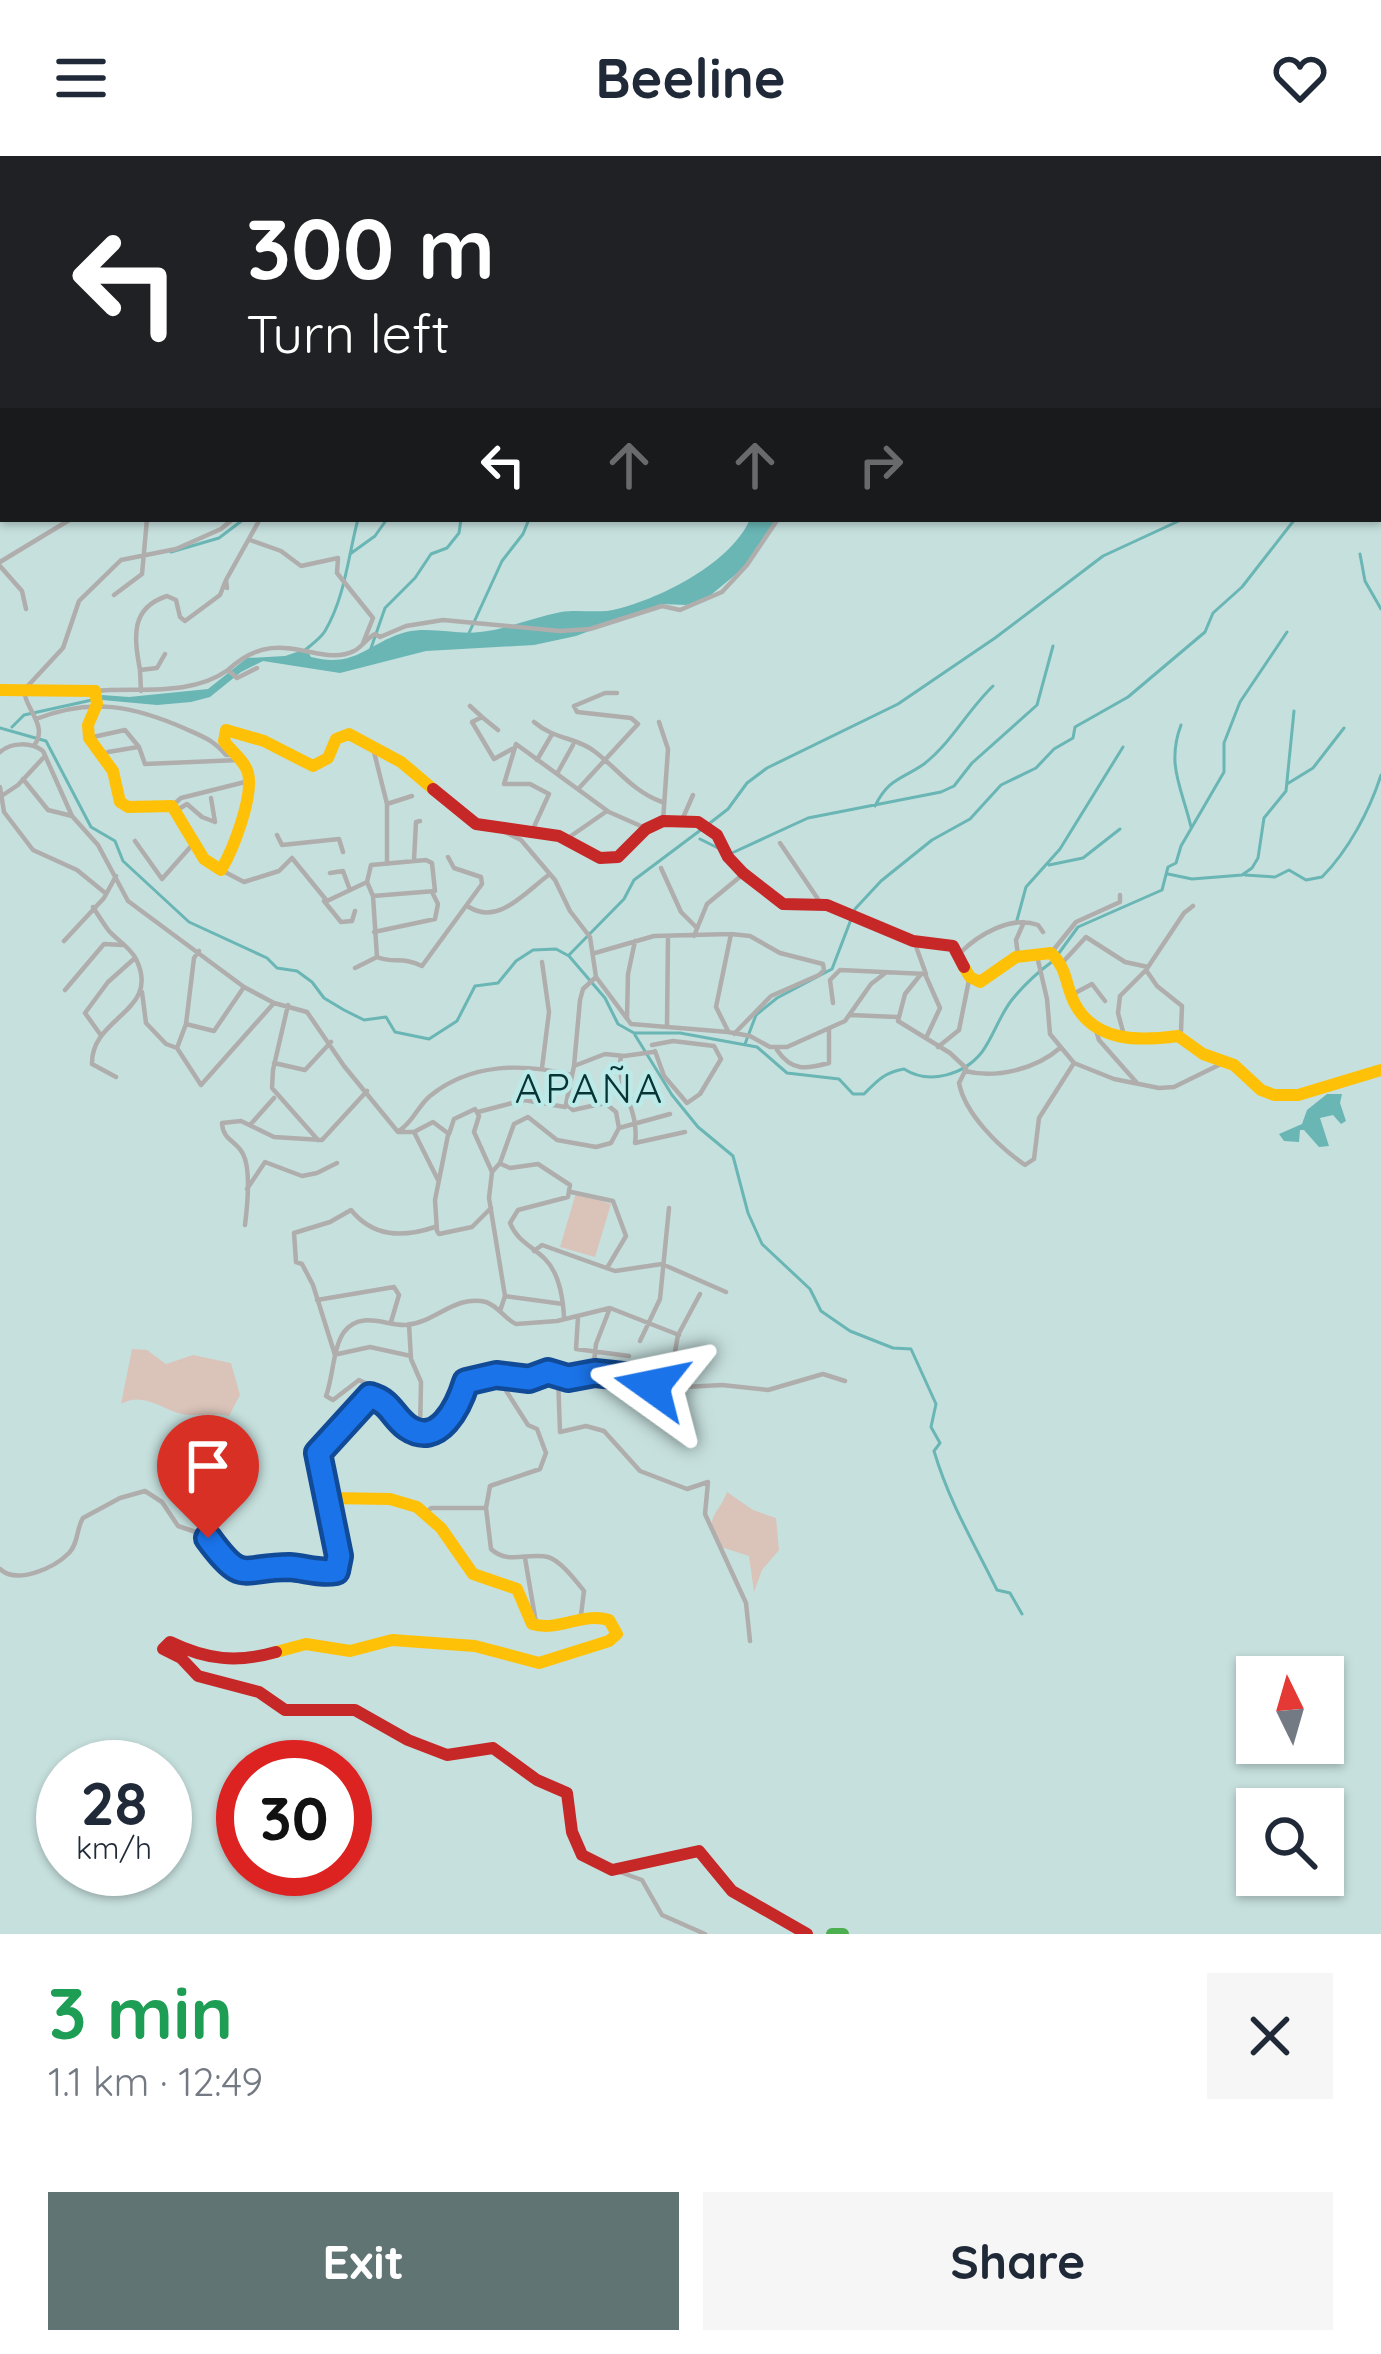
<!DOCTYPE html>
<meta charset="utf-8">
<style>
:root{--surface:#fff;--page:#f6f6f7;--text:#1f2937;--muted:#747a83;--accent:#607573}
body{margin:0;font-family:Quicksand,sans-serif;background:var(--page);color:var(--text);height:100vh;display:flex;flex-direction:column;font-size:45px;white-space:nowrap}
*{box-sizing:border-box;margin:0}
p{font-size:39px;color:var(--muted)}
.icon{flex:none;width:66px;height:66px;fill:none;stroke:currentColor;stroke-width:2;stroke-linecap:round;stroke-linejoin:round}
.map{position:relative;height:1778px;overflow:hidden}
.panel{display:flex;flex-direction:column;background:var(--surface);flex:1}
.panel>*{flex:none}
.top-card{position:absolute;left:0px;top:0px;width:1383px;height:366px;box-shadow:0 3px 9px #0004;background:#202124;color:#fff;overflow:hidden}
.needle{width:78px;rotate:355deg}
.buttons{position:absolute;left:1236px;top:1500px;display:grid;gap:24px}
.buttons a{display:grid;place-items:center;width:108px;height:108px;border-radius:0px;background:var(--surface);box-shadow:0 3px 9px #0004;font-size:60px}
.speed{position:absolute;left:36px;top:1584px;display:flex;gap:24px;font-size:60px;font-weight:700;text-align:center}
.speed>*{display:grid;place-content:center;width:156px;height:156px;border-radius:50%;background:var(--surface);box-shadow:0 3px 9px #0004;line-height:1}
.speed small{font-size:30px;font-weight:400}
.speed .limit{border:18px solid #d22;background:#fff;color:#111}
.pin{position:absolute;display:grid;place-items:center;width:102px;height:102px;color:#fff;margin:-123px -51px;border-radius:50% 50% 50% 0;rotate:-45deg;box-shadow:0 0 12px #0007}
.pin .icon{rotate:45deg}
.me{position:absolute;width:132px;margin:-66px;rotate:282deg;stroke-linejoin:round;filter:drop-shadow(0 0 9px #0008)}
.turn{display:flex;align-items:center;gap:42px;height:252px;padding:0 48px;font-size:54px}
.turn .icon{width:156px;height:156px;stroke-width:2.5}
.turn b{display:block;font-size:84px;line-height:102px}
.lanes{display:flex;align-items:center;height:114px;padding:0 48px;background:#0003;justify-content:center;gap:60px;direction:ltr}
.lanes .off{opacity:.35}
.round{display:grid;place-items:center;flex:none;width:126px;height:126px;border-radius:0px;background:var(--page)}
.overview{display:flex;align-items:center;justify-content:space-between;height:204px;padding:0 48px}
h1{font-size:72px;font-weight:800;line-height:90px;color:#1e9e55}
.action{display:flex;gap:24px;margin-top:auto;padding:24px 48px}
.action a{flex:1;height:138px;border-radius:0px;background:var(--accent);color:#fff;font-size:48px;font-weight:800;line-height:138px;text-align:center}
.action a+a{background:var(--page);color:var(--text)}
header{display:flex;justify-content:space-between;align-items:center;height:156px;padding:0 48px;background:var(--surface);font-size:54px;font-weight:800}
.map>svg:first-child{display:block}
.green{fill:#dac4ba}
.water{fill:#69b6b5}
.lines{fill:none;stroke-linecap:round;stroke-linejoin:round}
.stream{stroke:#69b6b5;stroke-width:3}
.street{stroke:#afaead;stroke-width:4.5}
.fast{stroke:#4caf50;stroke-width:12}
.slow{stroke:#ffc107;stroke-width:12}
.jam{stroke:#c62828;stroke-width:12}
.route-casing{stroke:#114b97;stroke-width:30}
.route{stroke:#1a73e8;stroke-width:21}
.labels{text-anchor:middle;stroke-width:9;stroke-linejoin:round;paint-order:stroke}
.quarter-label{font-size:42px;letter-spacing:3px;fill:#073535;stroke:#bceae8}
</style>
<header><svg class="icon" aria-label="menu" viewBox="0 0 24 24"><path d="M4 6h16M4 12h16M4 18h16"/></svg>Beeline<svg class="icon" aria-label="heart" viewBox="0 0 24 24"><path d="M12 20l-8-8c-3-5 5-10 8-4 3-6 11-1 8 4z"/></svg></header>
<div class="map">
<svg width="1381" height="1778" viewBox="0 0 1381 1778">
<rect width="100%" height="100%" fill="#c6e0de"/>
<path class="green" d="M576 1037 611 1048 595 1101 560 1091Z
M132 1193 147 1194 166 1208 193 1199 231 1207 240 1239 229 1260C212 1256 195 1262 178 1257 159 1251 142 1236 121 1248Z
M727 1336 753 1354 776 1362 779 1394 762 1414 754 1436 749 1400 721 1391C703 1358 716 1364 727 1336Z"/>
<path class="water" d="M750 363H778L747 409 706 443 686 449 661 448 576 480 534 489 426 495 340 517 263 505 241 516 210 541 191 546 157 549 102 544V539L129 541 208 533 247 502 285 500 306 493 311 501C356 513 369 486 406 476 431 470 456 479 480 476 508 473 534 461 561 456 580 453 598 458 617 453 662 442 732 406 750 363Z
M1327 938H1342L1340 947 1346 965 1341 968 1333 959 1320 962 1329 990 1319 991 1304 974H1300L1299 986 1284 985 1279 978 1302 968 1307 954Z"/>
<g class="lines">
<path class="stream" d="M1067 0 1075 3
M30 3 31 0
M1011 3V0
M1040 3 1042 0
M1130 3 1140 0
M1380 211 1381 213
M171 396 219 382 244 363
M350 398 375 380 387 363
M1360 398 1365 425 1381 453
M469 477 502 405 523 378 529 363
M304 495C311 489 321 482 325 475 345 441 348 401 358 363
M370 495 385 452 415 422 431 398 447 392 459 377 461 363
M1181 569C1166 609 1182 632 1191 671
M12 571 24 559 92 544
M0 572 46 585 91 671 115 685 123 705 189 766 267 802 277 812 297 815 312 826 324 842 344 854 364 864 386 861 395 876 429 883 457 865 475 830 498 827 516 805 533 794 556 793 569 800 605 842 618 868 634 877H680L757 891 787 917 839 923 853 938H864C877 925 885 916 904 913 929 929 964 919 982 896 993 881 999 861 1011 845 1022 831 1038 816 1053 805
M1287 628 1313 612 1344 572
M875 650C889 622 901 624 924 608 952 586 967 555 993 530
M710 667 728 653 747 627 767 612 898 548 995 482 1103 400 1183 363
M700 683 718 692
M732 697 808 662 941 636 954 630 972 607 1037 549 1053 490
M1049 709 1083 702 1120 673
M1168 718 1192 723 1242 719 1252 712 1258 702 1264 662 1286 635 1294 555
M1245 719 1275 721 1289 714 1306 724 1322 721C1348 695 1370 654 1381 619
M1017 764 1026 731 1060 693 1123 591
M1059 797 1078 771 1162 734 1168 711 1176 707 1181 690 1224 616V587L1240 546 1287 476
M569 799 624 743 634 724 702 673
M635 879 672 939 698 971 733 1000 748 1057 762 1088 810 1133 821 1155 850 1175 893 1192 911 1193 936 1248 931 1271 940 1287 934 1295C949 1346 975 1389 997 1434L1010 1437 1022 1458
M745 888 756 859 777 842 832 813 855 753 881 725 932 684 970 663 1001 629 1036 612 1054 593 1073 582 1075 571 1128 541 1205 476 1213 457 1242 431 1295 363"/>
<path class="street" d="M0 37V39
M0 161 3 167
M0 189H3
M96 363H112
M250 384 281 395 301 410 338 402 337 417 373 462 363 487
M0 406 71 363
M0 410 22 435 26 453
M227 432 226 424 260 363
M114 439 142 418 147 363
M140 514C134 481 130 452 167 440L176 444 180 461 185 465 220 439 226 424
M228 514C279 466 318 513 354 495 362 491 367 482 375 478L380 481 406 470 443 464 560 475 590 473 662 450 680 454 722 436 747 409 778 363
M95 535C138 531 190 541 228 514L237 522 257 512
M141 535 140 514 157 512 165 498
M470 550 482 561
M36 563C91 541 134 550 186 573 204 581 213 584 226 599H230
M534 566C555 584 576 581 594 595 617 612 633 636 662 646
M659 566 668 593 663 665
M498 574 482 561 472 566 494 603 512 593
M93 581 125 574 139 591 145 608 239 604
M34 590C49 569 25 554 24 534L63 492 79 445 121 404 176 393 221 373 233 363
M0 596C12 586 31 586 43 595L72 660 98 689 128 745 244 831 274 847 307 856 344 910 398 976H414L433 966 449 978 454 963 475 953 479 960 474 976 492 1016
M108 596 138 591
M374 596 387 648V708
M537 604 551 580
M558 616 573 589
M23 623 48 654 72 660
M0 631 4 656 33 694 77 714 104 736
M580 631 638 568 631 562 577 556 574 550 605 537H617
M3 639 18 629 45 600
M387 648 412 640
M172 650 181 642 245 626
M177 654 187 648 202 661 215 666 211 642
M682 664 693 639
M533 673 549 638 530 628H504L516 588 609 656 643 671
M277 679 282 689 339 683 343 696
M568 682 607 655
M135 685 162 723 193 688
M780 687 822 749
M414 704 416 666 420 665
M661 712 681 756 696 771
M221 714 244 726 279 715 292 702 327 745 367 726 371 709 426 704 432 707 435 735 373 740
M330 717 343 715 350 734
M367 726 373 740 377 801C393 808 403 800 422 810L482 728 481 721 454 712 448 701
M324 745 341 766 352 765 355 755
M93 751C98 759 103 767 109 775 117 784 130 791 136 803 162 856 91 860 92 908L116 921
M469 751C499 770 526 735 550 718
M374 776 435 763 438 748 433 738
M694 780 707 748 741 720
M64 785 104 742 116 720
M595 797 654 780 731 778 750 780 780 797 823 808 824 814 819 819 771 840 734 878
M960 797C979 778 1012 759 1038 769L1043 776
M1051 797 1076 766 1120 746V739
M1018 799 1016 784 1024 766
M1037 800 1047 843 1050 878 1074 907 1114 923 1159 932 1174 931 1223 907
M542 806 549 856 542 912
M1062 807 1086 781 1125 806 1148 811
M355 812 377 801
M1146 814 1157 830 1182 850 1181 875
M921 818 905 838 898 865 950 897 966 912
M925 818 940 852 926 882
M596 821 631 868 728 876 750 880 770 891H787L845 865 871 828 884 818
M65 834 104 788 123 789
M142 836 146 867 166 888 177 892 201 929 274 847
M1075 837 1092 828 1105 845
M833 847 830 824 840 814 926 818 914 785
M288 849 273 914 272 932 318 984
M850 859 897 861
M627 862 628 818 635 785
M186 868 214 875 244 831
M667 870 668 780
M1095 871 1099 884 1137 927
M728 875 716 851 731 778
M100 878 85 857 108 826 135 802
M1125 883 1118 857 1120 840 1146 814 1184 757 1193 750
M652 889 673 885 714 890 721 903 700 938 687 947 664 920 655 895
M938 891 959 874 969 824
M177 892 186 868 194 802 199 795
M1060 892C1036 913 996 923 965 915L959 927C965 958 999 991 1025 1009L1034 1003 1039 962 1074 907
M777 894C792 916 806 913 829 907V874
M621 900C615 932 640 952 635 987L685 976
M274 907 305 914 331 886
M574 910 605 898 624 900 653 896
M631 944 659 936
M478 956 524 944 565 951
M250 969 274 942
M619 972 670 958
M399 975C413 966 418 950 430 940 470 907 523 907 571 919
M414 976 438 1024
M448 979 435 1044 437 1075 439 1078 472 1071 491 1052
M501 1008 510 1012 538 1008 570 1029 568 1041 518 1054 510 1067C517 1085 532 1090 545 1103 559 1117 563 1142 564 1161
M247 1033 265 1006 302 1020 317 1017 337 1007
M571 1036 613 1045 626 1080 607 1112
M245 1069C247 1053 251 1013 243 998 236 984 223 985 222 967L241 965 274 981 322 984 367 935
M534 1095 542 1089 615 1115 662 1108 726 1136
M505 1140 563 1148
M317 1144 394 1131 399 1139 391 1166
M500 1155 505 1140 489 1042 492 1016 500 1007 514 968 528 961 557 984 596 991 611 987 619 972 616 956 605 947 573 954 566 948 574 910 580 844 583 833 596 821 590 781 570 755 555 724 521 684 505 676
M578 1161 576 1193 629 1200
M409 1168 411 1203 421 1226 420 1275
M640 1185 660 1143 669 1052
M338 1198 370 1191 411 1200
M335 1199 313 1129 302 1108 296 1106 294 1077 330 1066 351 1054C373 1081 402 1082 435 1071
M594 1206 596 1188 610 1152
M671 1218 678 1179 700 1138
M496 1219 528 1269 537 1273 546 1297 540 1313 490 1330 486 1352 491 1393C508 1409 528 1396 548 1401 561 1405 575 1424 584 1435L581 1459
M483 1220 492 1208 506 1220
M558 1220 560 1276 586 1270 604 1275 640 1315 687 1333 708 1326 705 1358 746 1447 750 1485
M370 1241C396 1247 399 1273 426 1276L446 1267 466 1226 496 1219 528 1223 545 1216 568 1223 605 1218 667 1232 722 1229 768 1234 823 1218 845 1225
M426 1357 431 1352H484
M525 1402 536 1467
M0 1413C17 1429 54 1412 69 1397 79 1386 76 1373 83 1362L120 1342 145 1335 162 1346 178 1370 205 1379 242 1416 292 1411 336 1415 339 1399 318 1297 370 1241 369 1229 359 1224 333 1244 326 1240C333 1222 333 1191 344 1176 361 1154 386 1170 406 1169 435 1167 455 1138 486 1146 498 1150 505 1163 516 1168L557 1165 610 1152 679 1179
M617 1715 642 1724 662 1759 705 1778"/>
<path class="fast" d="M0 47 3 46
M0 274 3 272
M832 1778H843"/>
<path class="slow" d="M0 534 95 535 97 548 88 569 89 582 113 615 120 646 128 651 172 650 204 703 221 714C233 694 254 640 248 617 245 605 231 595 224 585L226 574 264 585 313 610 328 602 336 583 349 578 401 606 433 633
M964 811 970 821 980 826 1016 801 1051 797C1068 813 1065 829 1075 848 1096 887 1141 885 1178 880L1203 898 1234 909 1261 934 1274 939H1298L1381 914
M276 1496 306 1488 350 1495 392 1484 475 1490 539 1507 609 1485 617 1478 609 1464C581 1456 559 1476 532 1468L517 1433 473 1418 441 1372 417 1351 390 1343 329 1342"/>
<path class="jam" d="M433 633 476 668 559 680 600 702 618 701 646 673 663 665 698 666 717 679 728 701 743 717 783 748 827 749 913 785 953 790 964 811
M276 1496C237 1507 207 1504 170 1486L163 1493 181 1502 198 1520 259 1536 285 1554H355L408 1584 447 1599 493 1592 537 1624 567 1637 572 1676 582 1699 612 1714 699 1695 732 1735 807 1778"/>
</g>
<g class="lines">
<g class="route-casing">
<path id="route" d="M208 1382C243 1430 241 1411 289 1411 305 1412 320 1418 336 1415L339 1400 318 1297 370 1240C391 1246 392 1260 407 1271 439 1293 459 1249 466 1226L496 1219 529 1223 548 1216 568 1222 595 1217 632 1221 652 1230"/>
</g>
<use href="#route" class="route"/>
</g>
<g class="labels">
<g class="quarter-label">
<text x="590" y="947">APAÑA</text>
</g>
</g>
</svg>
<div class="buttons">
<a><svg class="needle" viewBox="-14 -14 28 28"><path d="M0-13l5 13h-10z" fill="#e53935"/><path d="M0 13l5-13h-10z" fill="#747a83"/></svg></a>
<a><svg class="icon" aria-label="search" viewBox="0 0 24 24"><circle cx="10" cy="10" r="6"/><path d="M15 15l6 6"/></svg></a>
</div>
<div class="speed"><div>28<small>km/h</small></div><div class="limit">30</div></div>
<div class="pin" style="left:208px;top:1382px;background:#d93025"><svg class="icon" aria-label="arrive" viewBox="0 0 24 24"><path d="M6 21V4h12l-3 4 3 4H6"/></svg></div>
<svg class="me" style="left:652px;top:1230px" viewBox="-20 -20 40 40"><path d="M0-17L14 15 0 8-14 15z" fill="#1a73e8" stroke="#fff" stroke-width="4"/></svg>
<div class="top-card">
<div class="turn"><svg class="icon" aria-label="left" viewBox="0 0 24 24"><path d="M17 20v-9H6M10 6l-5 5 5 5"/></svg><div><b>300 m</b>Turn left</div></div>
<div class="lanes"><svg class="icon" aria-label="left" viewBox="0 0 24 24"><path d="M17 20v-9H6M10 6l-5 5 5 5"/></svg><svg class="icon off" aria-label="ahead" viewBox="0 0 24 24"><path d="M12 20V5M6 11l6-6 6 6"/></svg><svg class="icon off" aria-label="ahead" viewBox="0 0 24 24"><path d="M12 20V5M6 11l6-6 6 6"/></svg><svg class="icon off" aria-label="right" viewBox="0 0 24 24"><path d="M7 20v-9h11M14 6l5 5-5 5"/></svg></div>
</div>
</div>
<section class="panel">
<div class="overview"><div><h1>3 min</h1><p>1.1 km · 12:49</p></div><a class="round"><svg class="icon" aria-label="close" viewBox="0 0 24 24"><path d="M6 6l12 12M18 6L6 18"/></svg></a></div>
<div class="action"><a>Exit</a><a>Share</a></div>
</section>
